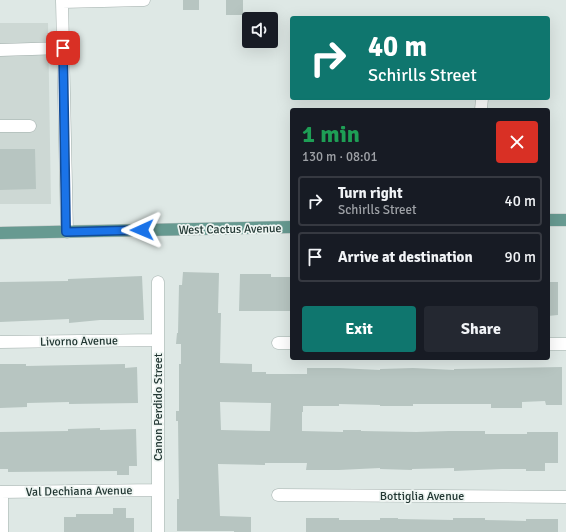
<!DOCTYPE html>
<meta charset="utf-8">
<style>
:root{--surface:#171b24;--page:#242831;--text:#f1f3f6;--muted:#9ea1a6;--line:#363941;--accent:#0f766e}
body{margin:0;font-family:Signika,sans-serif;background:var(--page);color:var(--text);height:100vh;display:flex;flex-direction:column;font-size:15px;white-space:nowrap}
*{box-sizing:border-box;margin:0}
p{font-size:13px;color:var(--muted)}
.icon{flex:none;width:22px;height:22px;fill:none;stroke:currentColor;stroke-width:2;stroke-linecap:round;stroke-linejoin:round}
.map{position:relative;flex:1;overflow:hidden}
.drawer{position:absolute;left:290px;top:108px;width:260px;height:252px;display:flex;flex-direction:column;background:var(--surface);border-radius:4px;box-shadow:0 4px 16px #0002}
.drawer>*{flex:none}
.top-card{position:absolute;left:290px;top:16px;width:260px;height:84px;border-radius:4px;box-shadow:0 4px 16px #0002;background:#0f766e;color:#fff;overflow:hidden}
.tools{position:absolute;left:242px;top:12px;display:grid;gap:8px}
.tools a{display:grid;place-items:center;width:36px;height:36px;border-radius:4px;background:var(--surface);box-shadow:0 4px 16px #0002;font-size:20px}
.pin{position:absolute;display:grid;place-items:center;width:34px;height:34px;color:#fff;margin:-17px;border-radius:8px;box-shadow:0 2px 6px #0006}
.me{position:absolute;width:44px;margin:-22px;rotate:269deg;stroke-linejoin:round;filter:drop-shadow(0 0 3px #0008)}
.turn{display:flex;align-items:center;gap:14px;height:84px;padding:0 12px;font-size:18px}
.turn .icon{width:52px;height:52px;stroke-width:2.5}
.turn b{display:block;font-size:28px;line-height:34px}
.round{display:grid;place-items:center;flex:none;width:42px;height:42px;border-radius:4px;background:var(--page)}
.headline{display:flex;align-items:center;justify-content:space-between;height:68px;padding:0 12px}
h1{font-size:24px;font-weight:700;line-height:30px;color:#1e9e55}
.button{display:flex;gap:8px;margin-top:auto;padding:8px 12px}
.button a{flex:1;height:46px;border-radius:4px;background:var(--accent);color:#fff;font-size:16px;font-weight:700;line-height:46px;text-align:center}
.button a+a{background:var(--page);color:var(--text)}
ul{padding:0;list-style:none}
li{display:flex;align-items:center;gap:12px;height:50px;margin:0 8px 6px;padding:0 4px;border:2px solid var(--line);border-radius:4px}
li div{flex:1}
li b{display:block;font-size:15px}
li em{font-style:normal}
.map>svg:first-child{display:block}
.built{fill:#cdd8d4}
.building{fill:#b7c5c1;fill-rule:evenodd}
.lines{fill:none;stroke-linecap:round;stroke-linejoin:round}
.minor-casing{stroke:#a2afac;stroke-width:13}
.major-casing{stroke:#bcc3c2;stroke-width:13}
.minor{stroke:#fff;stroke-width:12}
.major{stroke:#679a91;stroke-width:12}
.route-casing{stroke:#114b97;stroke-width:10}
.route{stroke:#1a73e8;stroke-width:7}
.labels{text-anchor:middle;stroke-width:3.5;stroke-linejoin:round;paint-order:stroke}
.street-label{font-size:12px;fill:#213632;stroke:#eef5f2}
</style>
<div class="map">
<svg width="566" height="532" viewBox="0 0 566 532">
<rect width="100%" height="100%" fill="#dee8e5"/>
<path class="built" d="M0 23H48L51 204H0Z"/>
<path class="building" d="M183 0H199V10H183Z
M226 0H243V15H226Z
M0 149H35L36 189 0 190Z
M183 272 219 273 218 313H221L220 363 252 364V372H266V374H307V368H339L380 370V369L413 368 454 370V369L562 367V405H546L545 401 522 402V408H491V404H413V406H380V405L339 404V406H303V412H302V431L343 432V430H361V431L416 432 449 431H485V434H527V432H558V463H545V471H526V469H502L454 471V468L412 469V470L380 469V468L339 470H306L307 463H265V465L218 464 220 516 251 517V532H234V531H177V499H179L178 421H176V411H179V364H181V344H176L177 333H178L179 285H182ZM220 402 271 403 270 431 221 430Z
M240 274H271V277H292V311H239Z
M142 276 144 320H100L69 323V319L0 322V282L68 281V279Z
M548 282H558V315L548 316Z
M0 364H26V366L125 364V368L137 367 138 403 69 404V402L27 403V407L0 408Z
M100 428V430L136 429 137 466H129V475H117V471L8 472V469H0V432L68 431V429Z
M113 508H126V518H134V532H64V517H76V514H113Z
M306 518H339V520H380V518H398V519L453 520V518H485V520L526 521V519H558V532H306Z"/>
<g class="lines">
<g class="minor-casing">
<path id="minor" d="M62 0 67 232
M62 2 144 0
M0 50 63 48
M481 110 482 98
M0 126H30
M0 342 158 340
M278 343H292
M548 344H566
M0 492 158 490
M278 495 566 497
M2 532V492
M158 532V282"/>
</g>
<g class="major-casing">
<path id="major" d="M548 220H566
M0 233 292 227"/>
</g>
<use href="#minor" class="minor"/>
<use href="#major" class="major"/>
</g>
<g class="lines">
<g class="route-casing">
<path id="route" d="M63 48 66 232 142 230"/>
</g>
<use href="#route" class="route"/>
</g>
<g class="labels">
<g class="street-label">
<text transform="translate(230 229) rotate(-1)" y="4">West Cactus Avenue</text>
<text transform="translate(79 341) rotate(-1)" y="4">Livorno Avenue</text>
<text transform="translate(158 407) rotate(-90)" y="4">Canon Perdido Street</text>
<text transform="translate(79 491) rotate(-1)" y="4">Val Dechiana Avenue</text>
<text x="422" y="500">Bottiglia Avenue</text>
</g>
</g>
</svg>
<div class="tools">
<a><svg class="icon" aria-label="sound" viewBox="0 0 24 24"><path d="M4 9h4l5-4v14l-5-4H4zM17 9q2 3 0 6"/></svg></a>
</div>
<div class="pin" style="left:63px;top:48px;background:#d93025"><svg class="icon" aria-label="arrive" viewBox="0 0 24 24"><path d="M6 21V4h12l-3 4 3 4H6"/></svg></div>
<svg class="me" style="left:142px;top:230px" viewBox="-20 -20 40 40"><path d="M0-17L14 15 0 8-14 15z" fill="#1a73e8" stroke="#fff" stroke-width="4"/></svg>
<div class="top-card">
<div class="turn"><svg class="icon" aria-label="right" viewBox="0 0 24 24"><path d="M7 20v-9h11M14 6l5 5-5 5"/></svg><div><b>40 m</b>Schirlls Street</div></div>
</div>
<section class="drawer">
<div class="headline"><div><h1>1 min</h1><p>130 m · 08:01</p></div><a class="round" style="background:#d93025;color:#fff"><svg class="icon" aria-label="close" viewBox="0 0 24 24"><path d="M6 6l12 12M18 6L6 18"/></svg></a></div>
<ul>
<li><svg class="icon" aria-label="right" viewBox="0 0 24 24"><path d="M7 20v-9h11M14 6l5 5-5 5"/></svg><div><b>Turn right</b><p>Schirlls Street</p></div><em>40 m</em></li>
<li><svg class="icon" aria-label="arrive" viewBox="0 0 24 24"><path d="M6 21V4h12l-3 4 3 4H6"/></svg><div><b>Arrive at destination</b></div><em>90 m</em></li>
</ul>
<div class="button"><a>Exit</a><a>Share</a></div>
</section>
</div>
